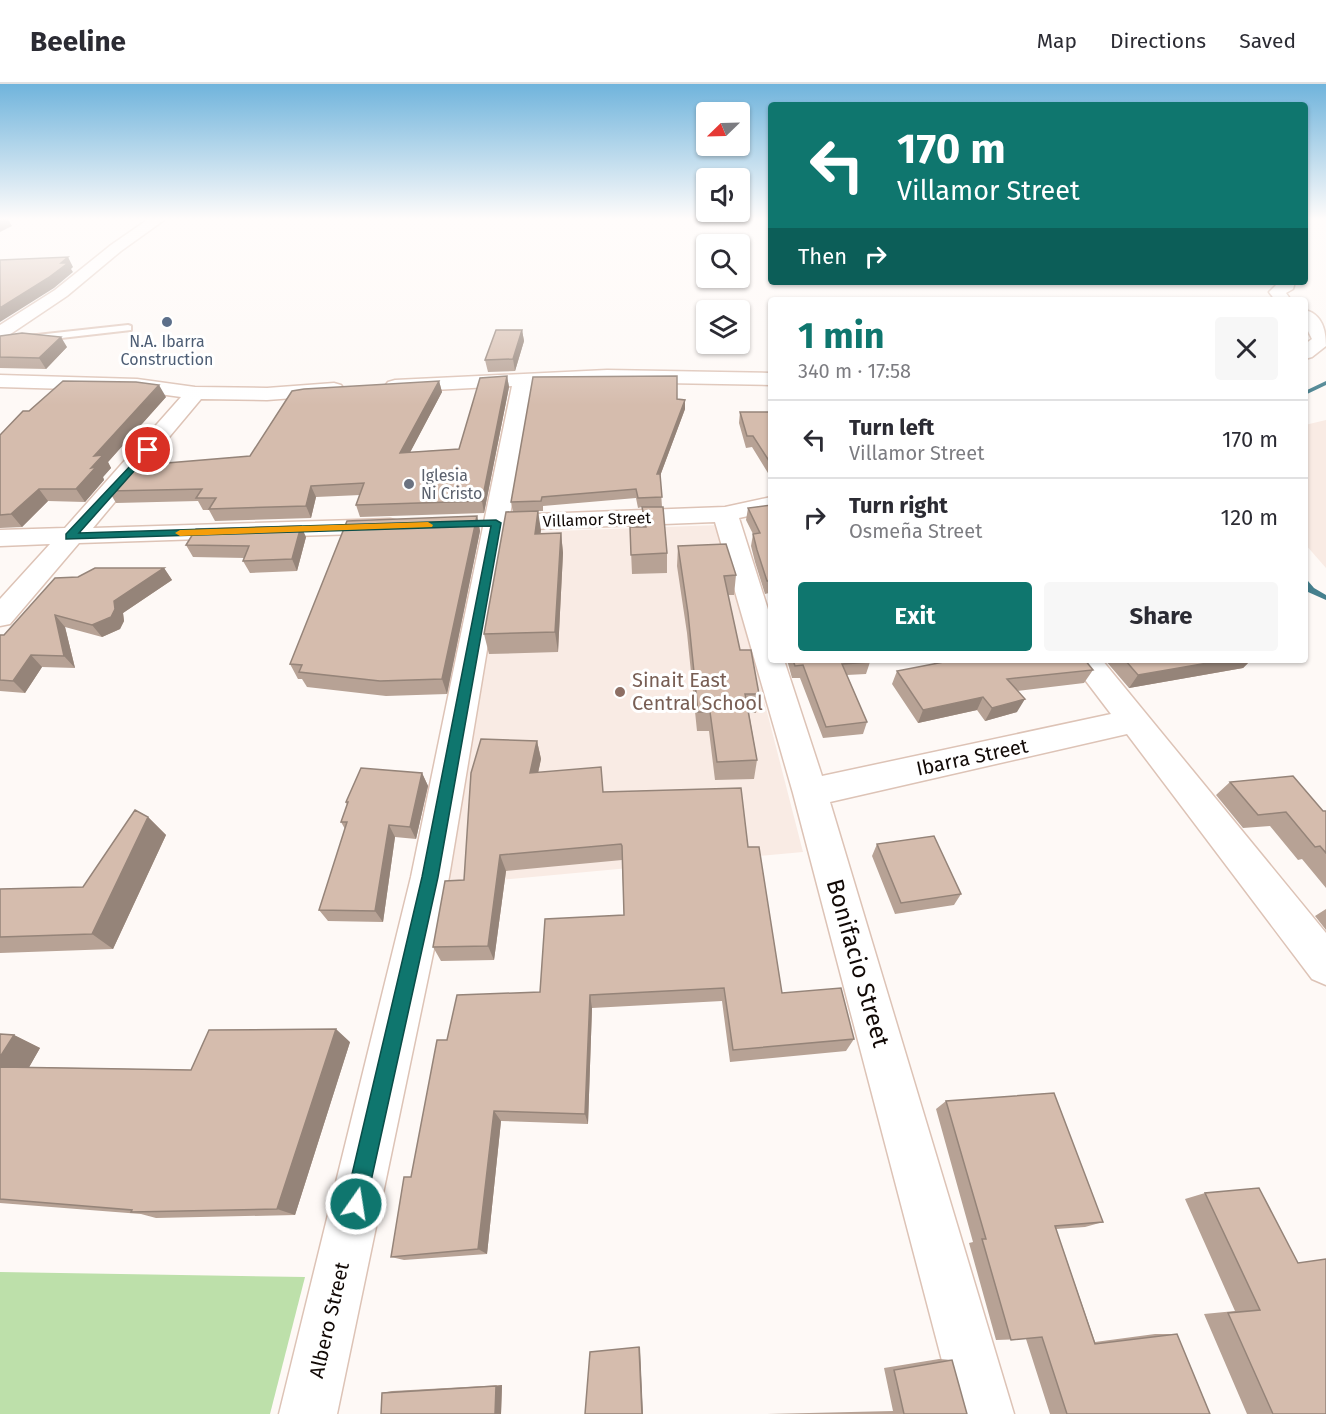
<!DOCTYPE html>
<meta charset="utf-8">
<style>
:root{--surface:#fff;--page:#f7f7f7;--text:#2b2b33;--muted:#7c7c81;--line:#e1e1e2;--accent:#0f766e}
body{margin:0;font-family:"Fira Sans",sans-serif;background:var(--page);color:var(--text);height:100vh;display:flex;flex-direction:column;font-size:22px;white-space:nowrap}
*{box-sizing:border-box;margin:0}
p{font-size:20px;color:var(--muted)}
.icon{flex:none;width:33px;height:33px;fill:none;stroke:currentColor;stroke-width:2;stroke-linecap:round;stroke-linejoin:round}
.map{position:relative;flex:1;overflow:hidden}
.drawer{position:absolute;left:768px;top:213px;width:540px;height:366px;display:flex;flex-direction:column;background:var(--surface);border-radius:6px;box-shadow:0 2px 4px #0004}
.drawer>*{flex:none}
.hud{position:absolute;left:768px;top:18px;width:540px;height:183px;border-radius:6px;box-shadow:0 2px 4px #0004;background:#0f766e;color:#fff;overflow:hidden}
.needle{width:39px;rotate:247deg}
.fabs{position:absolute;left:696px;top:18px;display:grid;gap:12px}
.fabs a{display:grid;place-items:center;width:54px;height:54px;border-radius:6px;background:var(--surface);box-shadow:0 2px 4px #0004;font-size:30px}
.pin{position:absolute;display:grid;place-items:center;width:51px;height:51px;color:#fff;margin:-26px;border:3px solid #fff;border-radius:50%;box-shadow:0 2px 6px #0007}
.me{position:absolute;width:66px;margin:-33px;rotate:13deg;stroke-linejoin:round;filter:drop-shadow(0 0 4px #0008)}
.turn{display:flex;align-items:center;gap:21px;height:126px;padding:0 30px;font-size:27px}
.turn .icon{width:78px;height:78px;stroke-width:2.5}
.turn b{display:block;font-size:42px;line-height:51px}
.then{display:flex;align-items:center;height:57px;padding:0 30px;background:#0003;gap:12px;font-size:22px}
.round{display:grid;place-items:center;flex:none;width:63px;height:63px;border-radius:6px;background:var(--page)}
.overview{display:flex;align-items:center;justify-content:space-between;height:102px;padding:0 30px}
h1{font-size:36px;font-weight:700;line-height:45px;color:var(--accent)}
.action{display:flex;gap:12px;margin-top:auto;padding:12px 30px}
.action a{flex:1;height:69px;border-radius:6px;background:var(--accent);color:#fff;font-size:24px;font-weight:700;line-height:69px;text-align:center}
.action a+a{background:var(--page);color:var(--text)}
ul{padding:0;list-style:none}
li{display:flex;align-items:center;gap:18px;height:78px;padding:0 30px;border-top:2px solid var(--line)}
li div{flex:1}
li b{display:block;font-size:22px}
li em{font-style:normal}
header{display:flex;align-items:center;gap:36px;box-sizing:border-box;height:84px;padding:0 30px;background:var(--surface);border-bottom:2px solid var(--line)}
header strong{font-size:28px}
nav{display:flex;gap:33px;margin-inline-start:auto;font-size:21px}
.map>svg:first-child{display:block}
.built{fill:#f9ebe4}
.green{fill:#bde0aa}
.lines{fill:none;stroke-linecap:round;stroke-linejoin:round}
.stream{fill:#46808e;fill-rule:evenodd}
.lane-casing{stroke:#ddc3b6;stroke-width:4}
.street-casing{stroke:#ddc3b6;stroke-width:3}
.secondary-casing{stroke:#ddc3b6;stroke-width:3}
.lane{fill:#fff;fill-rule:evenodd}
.street{fill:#fff;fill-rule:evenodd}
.secondary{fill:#fff;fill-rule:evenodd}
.wall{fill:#b7a295}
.shaded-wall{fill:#958479}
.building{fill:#d5bcad;stroke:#958479;stroke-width:1.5}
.route{fill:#0f766e;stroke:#0a4d48;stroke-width:1.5}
.slow{fill:#f59e0b}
.service-dot{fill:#5c6f8a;stroke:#fff;stroke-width:2}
.worship-dot{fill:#6b7280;stroke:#fff;stroke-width:2}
.education-dot{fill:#8d6e63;stroke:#fff;stroke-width:2}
.labels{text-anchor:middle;stroke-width:6;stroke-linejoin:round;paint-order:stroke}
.far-service-label{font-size:16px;fill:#4e5e75;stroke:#fff}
.far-worship-label{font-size:16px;fill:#5b616d;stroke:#fff;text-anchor:start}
.far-street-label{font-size:16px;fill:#110906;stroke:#fff}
.education-label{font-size:20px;fill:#785e54;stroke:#fff;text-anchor:start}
.street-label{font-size:20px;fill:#110906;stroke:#fff}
.near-street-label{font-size:24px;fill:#110906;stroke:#fff}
</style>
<header>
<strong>Beeline</strong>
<nav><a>Map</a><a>Directions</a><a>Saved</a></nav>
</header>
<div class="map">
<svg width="1326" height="1330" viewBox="0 0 1326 1330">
<rect width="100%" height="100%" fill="#fef9f6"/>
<path class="built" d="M1326 336V484L1305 460V341Z
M719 441 803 768 445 801 503 449Z"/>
<path class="green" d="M0 1188 305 1193 270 1330H0Z"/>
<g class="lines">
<path class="stream" d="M1326 297V301L1305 311V307Z
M1305 497H1308L1314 504 1326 511V516L1308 508 1305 504Z"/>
<g class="lane-casing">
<path id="lane" d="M128 241 131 242V246L0 261V255Z"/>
</g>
<g class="street-casing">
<path id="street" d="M1279 198H1295L1293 205 1286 209 1291 216H1275L1269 208Z
M1305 226C1322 230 1326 246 1326 262L1312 273 1305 275V260L1312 255 1305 241Z
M607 286 771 289V301L607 298 532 301 510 431 725 423 771 413V427L739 434 771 535V576H784L822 692 1111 630 1070 576H1102L1326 849V901L1312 895 1127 650 830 718 1014 1330H956L793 709 715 438 507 446 449 793 337 1330H279L411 793 512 302 395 308 388 306 385 302 388 298 395 296Z
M0 291 137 295 195 303 267 304 334 299 341 301 344 305 341 309 334 311 267 316 201 315 93 444 390 435 399 437 402 442 399 447 390 449 79 459 10 540 0 542V515L50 460 0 462V446L65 444 181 313 137 307 0 303Z"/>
</g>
<g class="secondary-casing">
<path id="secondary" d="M150 134H167L121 167 67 212 6 253 0 254V241L55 206 111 161Z"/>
</g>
<use href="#lane" class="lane"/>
<use href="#street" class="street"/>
<use href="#secondary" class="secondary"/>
</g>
<path class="wall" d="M522 246 524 257 515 287 488 288 485 276Z
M0 252 67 263 46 285 0 284Z
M507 292 509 303 484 429 360 433 356 421 360 411 316 413 311 434 215 437 209 426H203L198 417 116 419 109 407 250 372 439 297 442 308 410 368 459 365Z
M166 313 108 378 111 384 103 393 104 396 85 418 48 417 22 443 0 444V351L29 327Z
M677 315 685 325 660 392 662 423 667 469V489L632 490 630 443H643L642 423 638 424 636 414 543 422V427H538L540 450 561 449 563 469 558 568 489 570 484 550 513 428 511 418Z
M740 328H771V394L752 363 746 364 739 339Z
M771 421V517L769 509 765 510 755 478 751 462 753 450 746 436 748 424Z
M477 432 480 447 447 610 386 612 307 603 302 595H298L290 580Z
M306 453 297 487 250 489 243 477 245 474 193 473 186 461Z
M678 462 736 491 734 511H728L740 566 759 610 756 629H749L757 676 754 695 715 696 709 647H697L687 549 677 482Z
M164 484 172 496 123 529 124 537 120 545 102 553 65 543 75 584 42 583 25 609 0 607V551H4L78 493Z
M787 576H869L870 578 866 590 847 591 867 638 863 650 823 654 800 594H792Z
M1105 576H1259L1248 579 1243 584 1129 604Z
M1093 586 1084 599 1017 607V628L985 637 977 626 918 639 892 600 897 587Z
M537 657 541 675 538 689 604 708 748 763 782 909 854 955 846 967 730 978 722 917 592 924 588 1040 501 1037 487 1170 404 1176 391 1173 447 956 540 908 624 831 622 776 506 787 494 876 441 877 433 863 464 796Z
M422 689 428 702 416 755 395 753 383 838 328 837 319 826 345 745 341 738 347 721 346 718Z
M1230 698 1323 727H1326V804L1302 775 1298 776 1270 742 1243 744 1216 711Z
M148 733 166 751 113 865 0 869V805L83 803Z
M877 760 961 810 954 821 895 830 872 772Z
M1326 825V846L1315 832Z
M0 950 14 951 40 964 29 983 191 986 350 958 295 1131 156 1134 141 1130 0 1119Z
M946 1017 1103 1138 1085 1143 1056 1145 1095 1258 1155 1250H1177L1210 1330H1050L1026 1255 996 1256 969 1159 973 1158 936 1025Z
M1205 1109 1326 1330H1247L1204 1230 1235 1227 1185 1115Z
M939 1275 952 1276 967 1330H767L893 1327 884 1284Z
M502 1301 501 1330H381L382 1309 392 1307Z"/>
<path class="shaded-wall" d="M3 134H7L12 142 0 148V136Z
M68 173 73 183 71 185 73 188 54 204 0 238V224Z
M522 246 524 257 515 287 513 275Z
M61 253 67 263 46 285 39 274Z
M507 292 509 303 484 429 482 417Z
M439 297 442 308 404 380 400 369Z
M159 301 166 313 108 378 111 384 103 393 104 396 85 418 76 405 91 384 94 372Z
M685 316V325L657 400V390Z
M311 402 316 413 311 434 306 422Z
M39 405 48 417 22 443 11 430Z
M538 427 541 446 539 469 535 450Z
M477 432 480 447 447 610 442 595Z
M301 442 306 453 297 487 292 475Z
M561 449 563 469 558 568 555 548Z
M164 484 172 496 123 529 124 537 120 545 102 553 92 541 114 517Z
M55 531 65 543 75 584 64 572Z
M31 571 42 583 25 609 13 597Z
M1225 576H1259L1248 579 1243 584 1129 604 1138 591Z
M983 613 977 626 918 639 923 626Z
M1025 615 1017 628 985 637 992 624Z
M537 657 541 675 534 707 530 689Z
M422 689 428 702 416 755 410 743Z
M148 733 166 751 113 865 92 850Z
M389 741 395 753 383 838 375 827Z
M500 771 506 787 494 876 488 862Z
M590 911 592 924 588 1040 585 1030Z
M336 945 350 958 295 1131 277 1125Z
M14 951 40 964 23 994 0 985V973Z
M494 1027 501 1037 487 1170 478 1165Z
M639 1263H640L643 1330H642Z
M502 1301 501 1330H495L496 1302Z"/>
<path class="building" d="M68 173 61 179H68L48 194 0 224V176Z
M496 246H522L513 275 485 276Z
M22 249 61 253 39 274 0 273V252Z
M507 292 482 417 356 421 364 399 311 402 306 422 209 425 216 414H196L202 405 109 407 131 382 250 372 292 307 304 305 439 297 400 369 459 365 480 294Z
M677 292V315L685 316 657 390H660L662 413 638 414 636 405 542 413 541 417 511 418 533 293Z
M63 297 136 298 159 301 94 372 103 371 91 384 96 383 76 405H39L11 430 0 431V351L23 327H29Z
M740 328H771V380L753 352H747Z
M771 421V498V497H767L757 466 753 450 760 449 748 424Z
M642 423H663L667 469 631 471 630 443H646Z
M538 427 535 450 561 449 555 548 484 550 506 428Z
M477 432 442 595 380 597 299 588 302 581 290 580 347 437Z
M301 442 292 475 243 477 249 462 186 461 196 445Z
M726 460 736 491 724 492 740 566H751L759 610H745L757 676 717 678 710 628H698L688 529 678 462Z
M95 484H164L114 517 115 525 111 533 92 541 55 531 64 572 31 571 13 597 0 596V551H4L55 494 78 493Z
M793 576H869L870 578 842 580 867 638 826 643 803 581 795 582Z
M954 576H1085L1093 586 1007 595 1025 615 992 624 983 613 923 626 897 587Z
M1125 576H1225L1138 591Z
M481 655 537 657 530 689 601 683 603 708 741 704 748 763H759L782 909 841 904 854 955 733 966 724 904 590 911 585 1030 494 1027 478 1165 391 1173 404 1093H411L437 956H447L457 911 540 908 545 835 624 831 622 762 621 760 500 771 488 862 433 863 445 797 464 796 471 689Z
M361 684 422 689 410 743 389 741 375 827 319 826 347 738H341L348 718H346Z
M1293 692 1323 727H1326V769L1320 762 1315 763 1286 728 1258 731 1230 698Z
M135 726 148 733 92 850 0 853V805L83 803Z
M934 752 961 810 901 819 877 760Z
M336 945 277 1125 131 1128 132 1126 0 1115V983L191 986 209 946Z
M0 950 14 951 0 973Z
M1054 1009 1103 1138 1055 1142 1095 1260 1177 1250 1210 1330H1067L1042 1253 1011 1256 982 1155H986L946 1017Z
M1259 1104 1298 1179 1326 1175V1330H1273L1228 1229 1260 1226 1205 1109Z
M639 1263 642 1330H585L590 1268Z
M952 1276 967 1330H904L894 1286Z
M496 1302 495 1330H381L382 1309Z"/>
<linearGradient id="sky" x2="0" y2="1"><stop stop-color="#70b4dc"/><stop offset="0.42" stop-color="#fffcfb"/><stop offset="1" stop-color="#fffcfb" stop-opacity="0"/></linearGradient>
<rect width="1326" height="321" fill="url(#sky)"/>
<path class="route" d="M148 363 151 364V368L79 449 496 436 501 439 438 793 366 1120 363 1127 356 1130 348 1127 345 1120 422 793 491 442 66 455V450Z"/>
<path class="slow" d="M428 438 433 441 432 443 180 452 175 449 180 446Z"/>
<circle class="service-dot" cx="167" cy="238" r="6"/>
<circle class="worship-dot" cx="409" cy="400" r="6"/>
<circle class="education-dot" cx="620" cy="608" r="6"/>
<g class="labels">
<g class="far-service-label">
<text x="167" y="263">N.A. Ibarra<tspan x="167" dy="18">Construction</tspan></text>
</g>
<g class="far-worship-label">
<text x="421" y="397">Iglesia<tspan x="421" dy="18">Ni Cristo</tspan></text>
</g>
<g class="far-street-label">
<text transform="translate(597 435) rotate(-2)" y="6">Villamor Street</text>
</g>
<g class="education-label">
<text x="632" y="603">Sinait East<tspan x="632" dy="23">Central School</tspan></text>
</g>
<g class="street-label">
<text transform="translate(972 673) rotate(-12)" y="7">Ibarra Street</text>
<text transform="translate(329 1236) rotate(-77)" y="7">Albero Street</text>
</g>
<g class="near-street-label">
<text transform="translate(858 879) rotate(74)" y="8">Bonifacio Street</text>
</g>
</g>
</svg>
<div class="fabs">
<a><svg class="needle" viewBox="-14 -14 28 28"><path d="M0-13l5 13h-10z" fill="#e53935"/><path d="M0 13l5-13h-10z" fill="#7c7c81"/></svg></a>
<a><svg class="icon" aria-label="sound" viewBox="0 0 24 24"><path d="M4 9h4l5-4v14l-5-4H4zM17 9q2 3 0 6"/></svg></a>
<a><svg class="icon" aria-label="search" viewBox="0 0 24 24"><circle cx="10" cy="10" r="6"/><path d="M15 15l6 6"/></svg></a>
<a><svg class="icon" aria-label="layers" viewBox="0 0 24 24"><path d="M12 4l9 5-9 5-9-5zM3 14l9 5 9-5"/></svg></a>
</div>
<div class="pin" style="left:148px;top:366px;background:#d93025"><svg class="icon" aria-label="arrive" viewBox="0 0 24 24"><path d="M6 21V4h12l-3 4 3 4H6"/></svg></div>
<svg class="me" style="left:356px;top:1120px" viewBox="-20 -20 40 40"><circle r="17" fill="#0f766e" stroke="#fff" stroke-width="3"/><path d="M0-11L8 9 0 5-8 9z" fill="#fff"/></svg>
<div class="hud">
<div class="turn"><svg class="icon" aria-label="left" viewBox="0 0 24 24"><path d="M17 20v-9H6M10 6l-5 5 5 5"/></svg><div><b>170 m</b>Villamor Street</div></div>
<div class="then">Then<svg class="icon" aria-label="right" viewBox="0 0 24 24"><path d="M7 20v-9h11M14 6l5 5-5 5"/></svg></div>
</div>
<section class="drawer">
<div class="overview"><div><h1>1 min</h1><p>340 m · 17:58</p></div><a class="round"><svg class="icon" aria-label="close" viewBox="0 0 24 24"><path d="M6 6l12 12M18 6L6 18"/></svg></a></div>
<ul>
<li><svg class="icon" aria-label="left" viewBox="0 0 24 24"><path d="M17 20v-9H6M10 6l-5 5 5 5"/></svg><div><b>Turn left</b><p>Villamor Street</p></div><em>170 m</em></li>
<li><svg class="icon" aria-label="right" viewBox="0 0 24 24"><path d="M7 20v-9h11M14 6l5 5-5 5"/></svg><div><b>Turn right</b><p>Osmeña Street</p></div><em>120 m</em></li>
</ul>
<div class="action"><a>Exit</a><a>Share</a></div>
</section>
</div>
